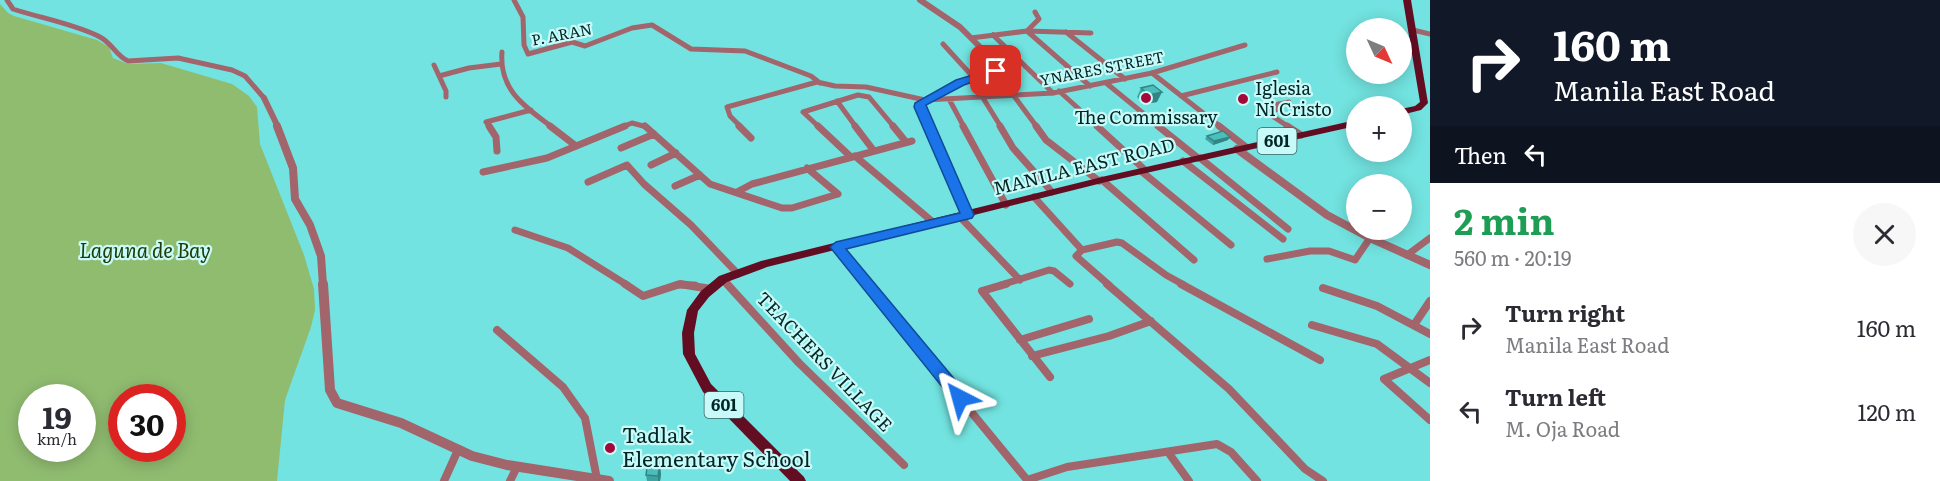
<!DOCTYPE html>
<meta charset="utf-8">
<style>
:root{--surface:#fff;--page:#f7f7f7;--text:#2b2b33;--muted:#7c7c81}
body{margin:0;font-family:Literata,serif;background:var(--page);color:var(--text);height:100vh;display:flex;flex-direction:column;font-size:22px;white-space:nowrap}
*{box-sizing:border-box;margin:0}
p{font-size:20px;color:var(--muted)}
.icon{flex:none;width:33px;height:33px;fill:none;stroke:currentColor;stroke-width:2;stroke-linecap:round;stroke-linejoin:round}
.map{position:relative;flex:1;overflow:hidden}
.side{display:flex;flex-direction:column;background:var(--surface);width:510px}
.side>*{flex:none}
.hud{background:#111827;color:#fff;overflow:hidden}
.needle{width:39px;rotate:134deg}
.tools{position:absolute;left:1346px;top:18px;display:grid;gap:12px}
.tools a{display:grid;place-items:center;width:66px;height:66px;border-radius:50%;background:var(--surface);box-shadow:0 3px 15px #0003;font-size:30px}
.speed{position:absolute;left:18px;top:384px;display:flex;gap:12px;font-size:30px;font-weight:700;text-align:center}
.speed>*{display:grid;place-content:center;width:78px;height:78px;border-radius:50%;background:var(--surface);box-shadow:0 3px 15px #0003;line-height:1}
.speed small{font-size:15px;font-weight:400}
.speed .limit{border:9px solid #d22;background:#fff;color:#111}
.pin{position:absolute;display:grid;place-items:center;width:51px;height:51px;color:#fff;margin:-26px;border-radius:12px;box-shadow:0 3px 9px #0006}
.me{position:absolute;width:66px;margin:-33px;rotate:321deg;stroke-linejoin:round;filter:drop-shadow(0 0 4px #0008)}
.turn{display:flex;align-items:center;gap:21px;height:126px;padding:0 24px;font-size:27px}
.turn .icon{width:78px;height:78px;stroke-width:2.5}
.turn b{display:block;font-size:42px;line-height:51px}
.then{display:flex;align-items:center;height:57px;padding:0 24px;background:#0003;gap:12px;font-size:22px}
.round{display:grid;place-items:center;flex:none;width:63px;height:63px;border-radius:32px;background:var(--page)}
.head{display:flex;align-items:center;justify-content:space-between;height:102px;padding:0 24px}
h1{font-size:36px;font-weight:700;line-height:45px;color:#1e9e55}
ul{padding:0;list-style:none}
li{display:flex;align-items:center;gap:18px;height:84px;padding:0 24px}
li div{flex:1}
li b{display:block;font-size:22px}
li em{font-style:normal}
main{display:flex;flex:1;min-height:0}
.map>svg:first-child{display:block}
.water{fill:#90bc70;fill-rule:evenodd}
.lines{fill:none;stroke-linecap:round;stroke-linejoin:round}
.minor-far2{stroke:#a1656b;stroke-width:5}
.minor-far1{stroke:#a1656b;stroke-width:7}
.minor{stroke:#a1656b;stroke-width:8}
.tertiary-far2{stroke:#a1656b;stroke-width:6}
.tertiary-far1{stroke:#a1656b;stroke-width:8}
.tertiary{stroke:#a1656b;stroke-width:10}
.primary{fill:#630d23;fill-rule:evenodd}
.wall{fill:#3fa3a1}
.shaded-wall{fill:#338583}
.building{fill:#49bebb;stroke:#338583;stroke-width:1.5}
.route{fill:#1a73e8;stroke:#114b97;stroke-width:1.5}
.poi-dot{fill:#a4073a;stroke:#c7faf8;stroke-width:2}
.labels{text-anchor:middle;stroke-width:4.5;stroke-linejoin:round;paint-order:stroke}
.far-street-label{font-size:15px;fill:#002525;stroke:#c7faf8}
.shield{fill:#c7faf8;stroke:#3c6564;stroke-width:1.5}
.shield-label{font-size:16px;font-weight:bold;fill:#002525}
.poi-label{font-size:18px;fill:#002525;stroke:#c7faf8;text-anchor:start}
.street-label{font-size:18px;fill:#002525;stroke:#c7faf8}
.water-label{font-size:20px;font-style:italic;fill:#203b04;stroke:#c7faf8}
.near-poi-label{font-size:21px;fill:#002525;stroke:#c7faf8;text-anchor:start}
</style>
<main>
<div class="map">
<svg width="1430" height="481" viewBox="0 0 1430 481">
<rect width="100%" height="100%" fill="#72e3e0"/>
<path class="water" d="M0 4 8 13 14 16 97 40 109 47 113 58 128 64 161 63 232 84 249 96 257 107 260 144 304 255 314 289 315 310 311 327 285 400 277 481H0ZM32 398H82V448H32ZM122 398H172V448H122Z"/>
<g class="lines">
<path class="minor-far2" d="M7 0 13 9C40 18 75 24 100 37 112 43 116 56 128 61L178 58 232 70 245 76 264 98
M514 0 523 17 524 45 528 54 572 42 585 46 632 28 652 25 691 49 745 51 811 76 820 83
M1035 12 1039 19 1027 31 1090 86
M1413 30 1430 34
M1066 32 1125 79
M993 35 1053 93
M971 38 1027 31 1091 33
M943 44 974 78
M502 52C499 90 524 106 552 127
M434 65 446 91V97
M1152 73 1221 127
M439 76 469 68 501 64
M1106 83 1160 127
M1059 91 1099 127
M1014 96 1037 127
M1181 96 1277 72
M983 98 1001 127
M949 99 964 127
M837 101 856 127
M1274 105 1289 102
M1278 109 1266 112 1289 127
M1278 109 1264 97 1292 89
M490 127 486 122 531 110
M622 127 632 123 647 127
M741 127 730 116 727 107 817 82 835 86 866 87 925 100 1053 93 1152 73 1245 45
M819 127 803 112 858 95 869 97 894 127"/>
<path class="minor-far1" d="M489 126 496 137 497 151
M550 126 576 146
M645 126 710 184 782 208H792L838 194
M739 126 751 138
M818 126 851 157
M855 126 874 151
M893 126 906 142
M963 126 1006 205
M1000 126 1013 148 1052 192
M1036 126 1046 140 1099 181
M1097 126 1145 170
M1158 126 1198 158
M1219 126 1246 147
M1287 126 1301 135
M621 148 654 134
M855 156 934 223
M1200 158 1288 229
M1183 161 1283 239
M651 165 676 153
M807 168 838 194
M1141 171 1231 245
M483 172 547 158 625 126
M1102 180 1194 260
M588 182 627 165 644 184 691 225 738 274
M675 186 700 175
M737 192 752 184 912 141
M1034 197 1082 250 1076 256 1109 285
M960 217 1020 280
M515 230 568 248 627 285
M836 247 867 285
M1082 250 1117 242 1122 243 1166 275 1184 285
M1407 255 1430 238
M1267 259 1310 251H1329L1355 260 1370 238
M723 279 728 285
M676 285H695
M1001 285 1049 270 1054 271 1070 284"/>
<path class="minor" d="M625 284 643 296 680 284 711 289
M727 284 799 363 904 465
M866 284 1028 481
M1006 284 982 291 1050 377
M1107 284 1229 389 1305 469 1323 481
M1181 284 1320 360
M1323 288 1377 306 1430 334
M1312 325 1377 344 1430 383
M1414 325 1430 301
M497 330 563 387 585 418 597 479
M1020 340 1089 319
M1032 356 1109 336 1151 321
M1430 360 1384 379 1430 420
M1168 452 1189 481
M1027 480 1067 467 1217 444 1231 452 1257 481
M444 481 458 450
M510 481 517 467"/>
<path class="tertiary-far2" d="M920 0 960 27 998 65 996 71 960 83 920 103 929 127
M264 98 278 127"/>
<path class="tertiary-far1" d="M277 126 293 168 295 199 310 225 321 256 323 285
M928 126 968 215
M1237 149 1327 215 1370 238 1430 265"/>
<path class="tertiary" d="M323 284 330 390 337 403 401 423 472 456 507 465 609 481"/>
<path class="primary" d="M1403 0H1411L1428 103 1421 110 1401 115V109L1415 106 1420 102Z
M1356 120V126L1106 182 767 267 727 282 709 297 698 311 694 333 695 354 711 384 804 477 806 481H790L703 392 683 354 682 333 687 310 701 291 719 276 761 261 1106 176Z"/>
</g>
<path class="wall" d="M1141 88 1157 102 1144 104 1137 97Z
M1207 136 1228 140 1213 145 1205 139Z
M661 474 660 481H647L646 475Z"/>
<path class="shaded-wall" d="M1162 92 1157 102 1144 104 1149 95Z
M1230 137 1228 140 1213 145 1214 141Z
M660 462 661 474 660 481H658V476Z"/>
<path class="building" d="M1153 85 1162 92 1149 95 1141 88Z
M1223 131 1230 137 1214 141 1207 136Z
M648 461 660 462 658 476 646 475Z"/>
<path class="route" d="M996 68 999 69V73L964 85 926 105 974 215 972 218 846 249 966 393 969 398 966 403 960 405 955 403 830 247 836 242 960 213 914 107 915 103 956 80Z"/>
<g class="poi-dot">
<circle cx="1146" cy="98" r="6"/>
<circle cx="1243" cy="99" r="6"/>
<circle cx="610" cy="448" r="6"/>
</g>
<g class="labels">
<g class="far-street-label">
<text transform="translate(562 35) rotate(-11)" y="5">P. ARAN</text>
<text transform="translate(1102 69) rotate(-11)" y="5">YNARES STREET</text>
</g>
<g class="shield">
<rect x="1257.5" y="128" width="39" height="26" rx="4.5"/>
<rect x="704.5" y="392" width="39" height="26" rx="4.5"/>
</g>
<g class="shield-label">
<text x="1277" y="147">601</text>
<text x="724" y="411">601</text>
</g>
<g class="poi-label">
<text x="1255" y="95">Iglesia<tspan x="1255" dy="21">Ni Cristo</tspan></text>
<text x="1146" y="124" text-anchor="middle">The Commissary</text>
</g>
<g class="street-label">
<text transform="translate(1084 167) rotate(-14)" y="6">MANILA EAST ROAD</text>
<text transform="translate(824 362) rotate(46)" y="6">TEACHERS VILLAGE</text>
</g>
<g class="water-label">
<text x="145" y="258">Laguna de Bay</text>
</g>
<g class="near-poi-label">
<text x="622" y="443">Tadlak<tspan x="622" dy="24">Elementary School</tspan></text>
</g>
</g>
</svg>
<div class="tools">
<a><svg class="needle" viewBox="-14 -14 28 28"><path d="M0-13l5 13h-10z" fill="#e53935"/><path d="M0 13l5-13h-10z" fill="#7c7c81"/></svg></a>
<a>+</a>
<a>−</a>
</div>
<div class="speed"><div>19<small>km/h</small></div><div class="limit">30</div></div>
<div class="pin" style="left:996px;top:71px;background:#d93025"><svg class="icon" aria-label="arrive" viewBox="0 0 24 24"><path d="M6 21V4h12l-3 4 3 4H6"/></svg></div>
<svg class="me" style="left:960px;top:398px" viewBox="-20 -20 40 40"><path d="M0-17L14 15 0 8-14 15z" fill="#1a73e8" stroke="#fff" stroke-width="4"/></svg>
</div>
<section class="side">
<div class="hud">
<div class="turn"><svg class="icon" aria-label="right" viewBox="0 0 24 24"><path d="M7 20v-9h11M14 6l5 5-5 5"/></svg><div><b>160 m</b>Manila East Road</div></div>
<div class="then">Then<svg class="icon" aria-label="left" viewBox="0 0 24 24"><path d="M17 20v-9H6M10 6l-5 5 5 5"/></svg></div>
</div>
<div class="head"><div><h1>2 min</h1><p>560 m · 20:19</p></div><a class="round"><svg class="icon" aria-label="close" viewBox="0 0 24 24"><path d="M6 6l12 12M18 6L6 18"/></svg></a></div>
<ul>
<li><svg class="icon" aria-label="right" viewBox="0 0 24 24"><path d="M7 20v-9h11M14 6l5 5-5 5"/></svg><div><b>Turn right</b><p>Manila East Road</p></div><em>160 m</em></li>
<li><svg class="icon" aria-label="left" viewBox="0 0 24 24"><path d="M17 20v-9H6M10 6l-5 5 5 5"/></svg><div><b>Turn left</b><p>M. Oja Road</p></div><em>120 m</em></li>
</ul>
</section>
</main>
